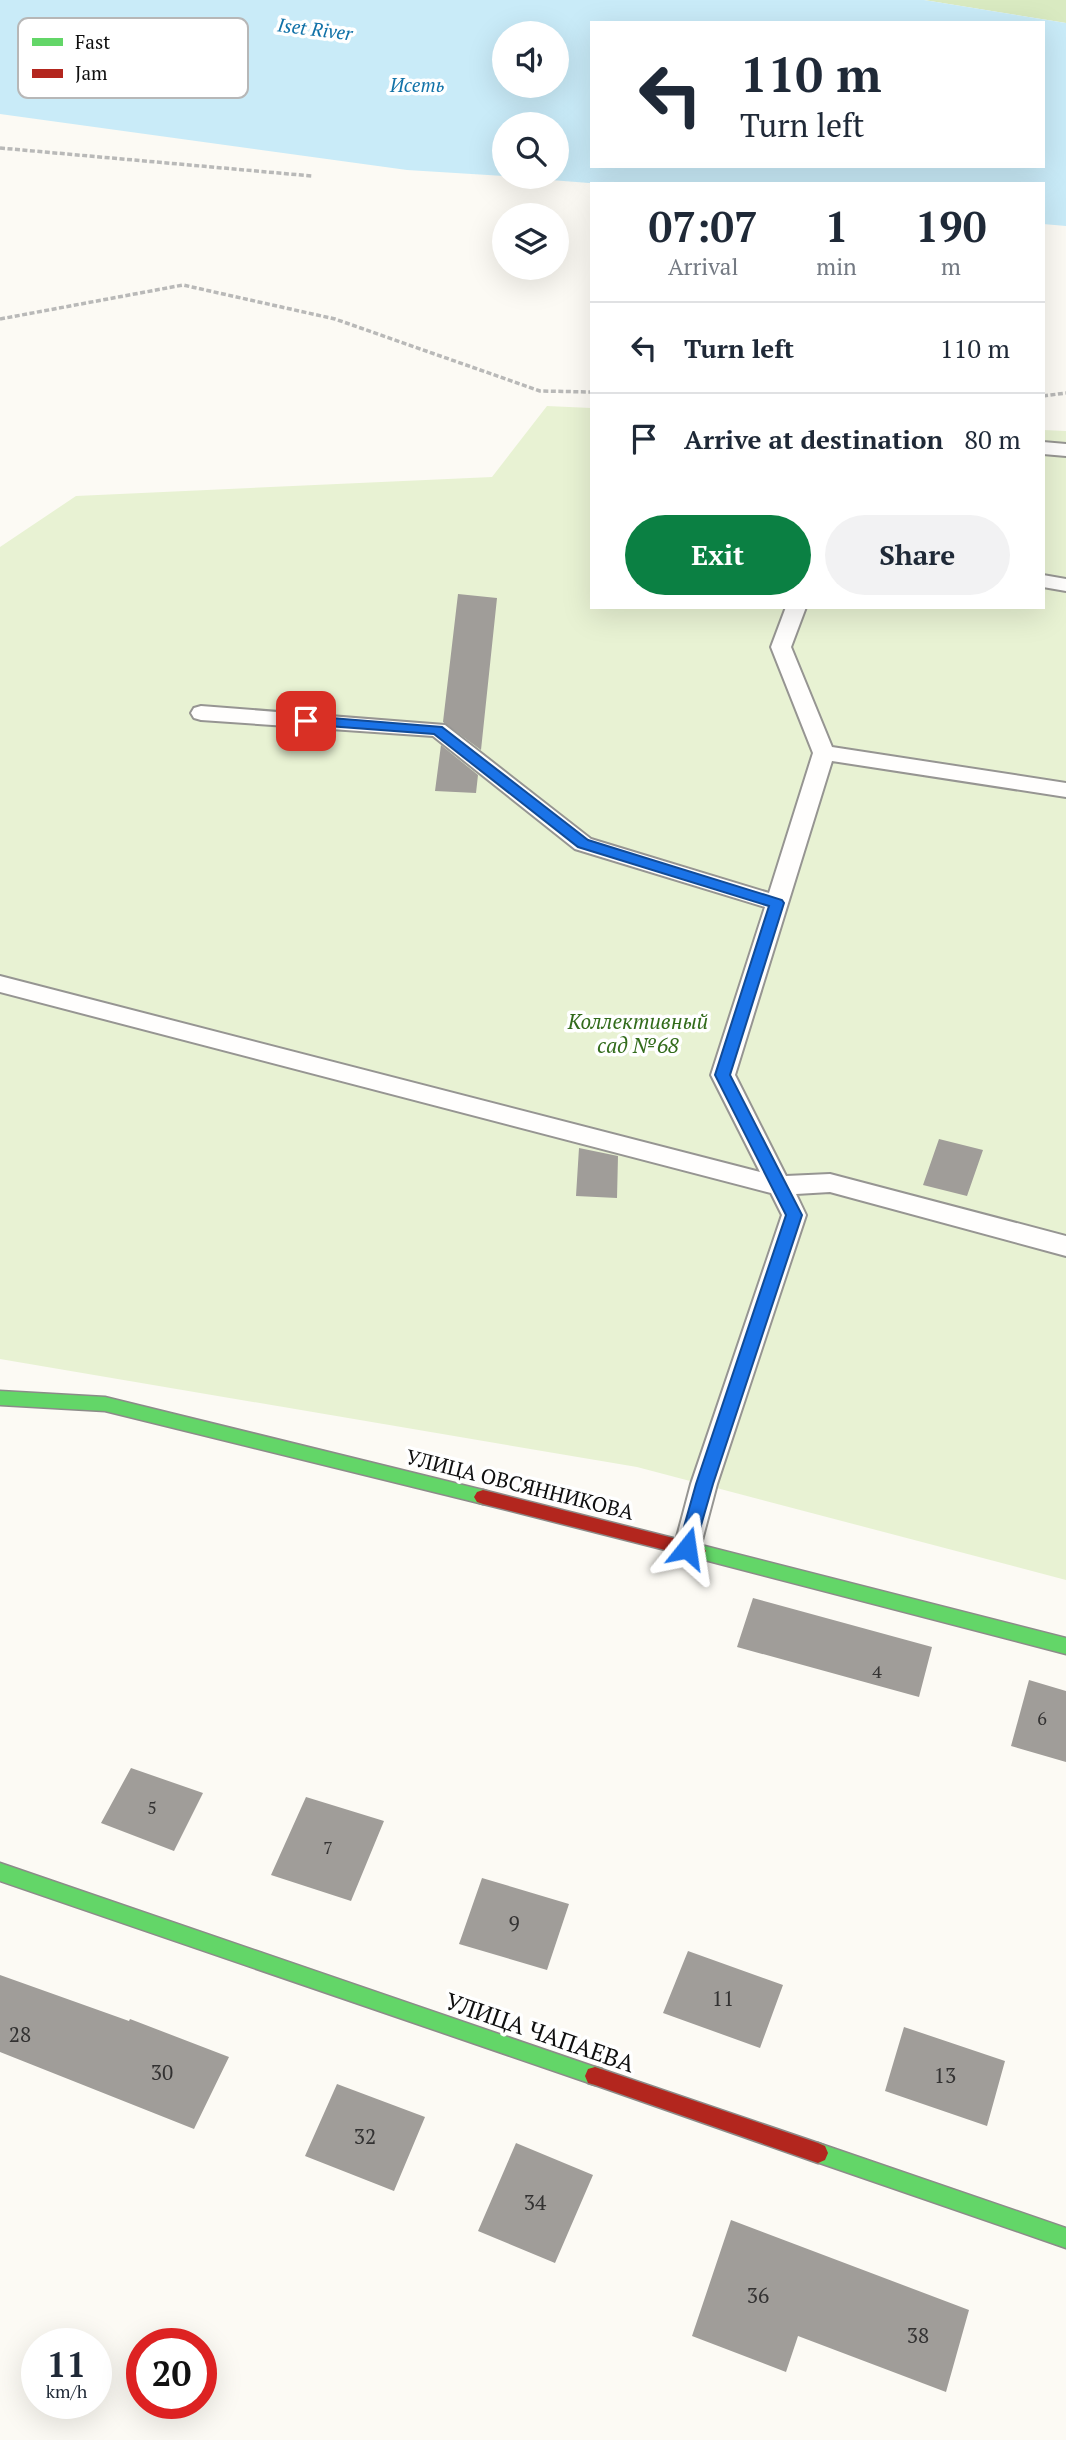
<!DOCTYPE html>
<meta charset="utf-8">
<style>
:root{--surface:#fff;--page:#f2f2f3;--text:#1f2937;--muted:#747a83;--line:#e0e1e3;--accent:#0b8043}
body{margin:0;font-family:"PT Serif",serif;background:var(--page);color:var(--text);height:100vh;display:flex;flex-direction:column;font-size:26px;white-space:nowrap}
*{box-sizing:border-box;margin:0}
p{font-size:23px;color:var(--muted)}
.icon{flex:none;width:38px;height:38px;fill:none;stroke:currentColor;stroke-width:2;stroke-linecap:round;stroke-linejoin:round}
.map{position:relative;flex:1;overflow:hidden}
.details{position:absolute;left:590px;top:182px;width:455px;height:427px;display:flex;flex-direction:column;background:var(--surface);border-radius:0px;box-shadow:0 7px 28px #0002}
.details>*{flex:none}
.guide{position:absolute;left:590px;top:21px;width:455px;height:147px;border-radius:0px;box-shadow:0 7px 28px #0002;background:#fff;color:var(--text);overflow:hidden}
.tools{position:absolute;left:492px;top:21px;display:grid;gap:14px}
.tools a{display:grid;place-items:center;width:77px;height:77px;border-radius:50%;background:var(--surface);box-shadow:0 7px 28px #0002;font-size:35px}
.speed{position:absolute;left:21px;top:2328px;display:flex;gap:14px;font-size:35px;font-weight:700;text-align:center}
.speed>*{display:grid;place-content:center;width:91px;height:91px;border-radius:50%;background:var(--surface);box-shadow:0 7px 28px #0002;line-height:1}
.speed small{font-size:18px;font-weight:400}
.speed .limit{border:10px solid #d22;background:#fff;color:#111}
.pin{position:absolute;display:grid;place-items:center;width:60px;height:60px;color:#fff;margin:-30px;border-radius:14px;box-shadow:0 4px 10px #0006}
.me{position:absolute;width:77px;margin:-38px;rotate:15deg;stroke-linejoin:round;filter:drop-shadow(0 0 5px #0008)}
.turn{display:flex;align-items:center;gap:24px;height:147px;padding:0 35px;font-size:32px}
.turn .icon{width:91px;height:91px;stroke-width:2.5}
.turn b{display:block;font-size:49px;line-height:60px}
.eta{display:flex;justify-content:space-evenly;align-items:center;height:119px;text-align:center}
.eta b{font-size:42px;font-weight:700;line-height:49px}
.primary-button{display:flex;gap:14px;margin-top:auto;padding:14px 35px}
.primary-button a{flex:1;height:80px;border-radius:42px;background:var(--accent);color:#fff;font-size:28px;font-weight:700;line-height:80px;text-align:center}
.primary-button a+a{background:var(--page);color:var(--text)}
ul{padding:0;list-style:none}
li{display:flex;align-items:center;gap:21px;height:91px;padding:0 35px;border-top:2px solid var(--line)}
li div{flex:1}
li b{display:block;font-size:26px}
li em{font-style:normal}
.map>svg:first-child{display:block}
.green{fill:#e8f2d3}
.forest{fill:#d9eac1}
.water{fill:#c9ebf8;fill-rule:evenodd}
.building{fill:#a09d99}
.lines{fill:none;stroke-linecap:round;stroke-linejoin:round}
.lane-casing{stroke:#969592;stroke-width:4}
.fast-casing{stroke:#8c8b89;stroke-width:3}
.jam-casing{stroke:#8c8b89;stroke-width:3}
.path{stroke:#b9b9b8;stroke-width:3.5;stroke-dasharray:5 2.5;stroke-linecap:butt}
.lane{fill:#fffefd;fill-rule:evenodd}
.fast{fill:#63d668;fill-rule:evenodd}
.jam{fill:#b3261e;fill-rule:evenodd}
.route{fill:#1a73e8;stroke:#114b97;stroke-width:2}
.labels{text-anchor:middle;stroke-width:7;stroke-linejoin:round;paint-order:stroke}
.number-label{font-size:18px;fill:#333232}
.far-water-label{font-size:19px;font-style:italic;fill:#1172a8;stroke:#fff}
.park-label{font-size:21px;font-style:italic;fill:#326b1b;stroke:#fff}
.street-label{font-size:21px;fill:#0f0f0f;stroke:#fff}
.near-number-label{font-size:21px;fill:#333232}
.near-street-label{font-size:24px;fill:#0f0f0f;stroke:#fff}
.key{fill:#fff;stroke:#b7b7b7;stroke-width:2}
.key-label{font-size:19px;fill:#0f0f0f}
</style>
<div class="map">
<svg width="1066" height="2440" viewBox="0 0 1066 2440">
<rect width="100%" height="100%" fill="#fcfaf4"/>
<path class="green" d="M547 406 591 408 592 607H1043V430L1066 431V1580L637 1467 0 1359V547L76 496 492 477Z"/>
<path class="forest" d="M924 0H1066V23L1060 22Z"/>
<path class="water" d="M0 0H924L1066 23V226L1043 224V184H602L512 177H556V124H504V176L407 170 0 114ZM592 23H1043V166H592ZM504 33H556V86H504Z"/>
<path class="building" d="M458 594 497 598 481 750 443 722Z
M441 745 478 775 476 793 435 791Z
M939 1139 983 1150 967 1196 923 1185Z
M579 1148 618 1156 617 1198 576 1196Z
M753 1598 932 1647 919 1697 737 1647Z
M1029 1680 1066 1691V1762L1011 1746Z
M131 1768 203 1793 174 1851 101 1823Z
M306 1797 384 1821 351 1901 271 1875Z
M482 1878 569 1904 547 1970 459 1944Z
M688 1951 783 1985 760 2048 663 2013Z
M0 1975 129 2021 130 2019 229 2057 194 2129 0 2052Z
M904 2027 1005 2061 987 2126 885 2091Z
M337 2084 425 2117 394 2191 305 2156Z
M516 2143 593 2175 555 2263 478 2231Z
M731 2220 969 2310 946 2392 798 2336 786 2372 692 2336Z"/>
<g class="lines">
<g class="lane-casing">
<path id="lane" d="M1043 442 1066 444V456L1043 454Z
M1043 575 1066 579V591L1043 587Z
M786 607H806L791 647 832 747 1066 783V797L832 761 735 1075 786 1176 830 1174 1066 1236V1256L830 1192 796 1194 806 1215 717 1484 700 1548 696 1556 687 1559 678 1556 674 1548 691 1484 782 1215 771 1193 0 992V976L760 1172 711 1075 765 907 575 849 433 736 201 720 194 718 191 713 194 708 201 706 445 725 591 839 769 893 813 753 771 647Z"/>
</g>
<g class="fast-casing">
<path id="fast" d="M0 1391 105 1397 483 1490 489 1492 492 1497 489 1502 483 1504 105 1411 0 1405Z
M697 1544 1066 1638V1654L697 1558 691 1556 688 1551 691 1546Z
M0 1863 595 2067 602 2069 605 2076 602 2083 595 2085 0 1881Z
M818 2143 1066 2228V2248L811 2160 808 2153 811 2146Z"/>
</g>
<g class="jam-casing">
<path id="jam" d="M483 1490 697 1544 703 1546 706 1551 703 1556 697 1558 483 1504 477 1502 474 1497 477 1492Z
M595 2067 818 2143 825 2146 828 2153 825 2160 818 2163 595 2085 588 2083 585 2076 588 2069Z"/>
</g>
<path class="path" d="M0 148 312 176
M0 319 183 285 335 319 540 391 592 392
M1043 396 1066 393"/>
<use href="#lane" class="lane"/>
<use href="#fast" class="fast"/>
<use href="#jam" class="jam"/>
</g>
<path class="route" d="M306 716 442 727 588 840 782 900 784 903 730 1075 802 1215 713 1484 693 1553 687 1555 681 1553 678 1548 696 1484 786 1215 715 1075 769 906 578 847 434 734 301 724 299 721Z"/>
<g class="labels">
<g class="number-label">
<text x="877" y="1678">4</text>
<text x="1042" y="1725">6</text>
<text x="152" y="1814">5</text>
<text x="328" y="1854">7</text>
</g>
<g class="far-water-label">
<text transform="translate(315 29) rotate(7)" y="7">Iset River</text>
<text x="417" y="92">Исеть</text>
</g>
<g class="park-label">
<text x="638" y="1029">Коллективный<tspan x="638" dy="24">сад №68</tspan></text>
</g>
<g class="street-label">
<text transform="translate(520 1485) rotate(14)" y="7">УЛИЦА ОВСЯННИКОВА</text>
</g>
<g class="near-number-label">
<text x="514" y="1931">9</text>
<text x="723" y="2006">11</text>
<text x="20" y="2042">28</text>
<text x="162" y="2080">30</text>
<text x="945" y="2083">13</text>
<text x="365" y="2144">32</text>
<text x="535" y="2210">34</text>
<text x="758" y="2303">36</text>
<text x="918" y="2343">38</text>
</g>
<g class="near-street-label">
<text transform="translate(540 2033) rotate(19)" y="8">УЛИЦА ЧАПАЕВА</text>
</g>
</g>
<rect x="18" y="18" width="230" height="80" rx="10" class="key"/>
<rect x="32" y="38" width="31" height="8" fill="#63d668"/>
<rect x="32" y="69" width="31" height="9" fill="#b3261e"/>
<g class="key-label">
<text x="75" y="49">Fast</text>
<text x="75" y="80">Jam</text>
</g>
</svg>
<div class="tools">
<a><svg class="icon" aria-label="sound" viewBox="0 0 24 24"><path d="M4 9h4l5-4v14l-5-4H4zM17 9q2 3 0 6"/></svg></a>
<a><svg class="icon" aria-label="search" viewBox="0 0 24 24"><circle cx="10" cy="10" r="6"/><path d="M15 15l6 6"/></svg></a>
<a><svg class="icon" aria-label="layers" viewBox="0 0 24 24"><path d="M12 4l9 5-9 5-9-5zM3 14l9 5 9-5"/></svg></a>
</div>
<div class="speed"><div>11<small>km/h</small></div><div class="limit">20</div></div>
<div class="pin" style="left:306px;top:721px;background:#d93025"><svg class="icon" aria-label="arrive" viewBox="0 0 24 24"><path d="M6 21V4h12l-3 4 3 4H6"/></svg></div>
<svg class="me" style="left:687px;top:1548px" viewBox="-20 -20 40 40"><path d="M0-17L14 15 0 8-14 15z" fill="#1a73e8" stroke="#fff" stroke-width="4"/></svg>
<div class="guide">
<div class="turn"><svg class="icon" aria-label="left" viewBox="0 0 24 24"><path d="M17 20v-9H6M10 6l-5 5 5 5"/></svg><div><b>110 m</b>Turn left</div></div>
</div>
<section class="details">
<div class="eta">
<div><b>07:07</b><p>Arrival</p></div>
<div><b>1</b><p>min</p></div>
<div><b>190</b><p>m</p></div>
</div>
<ul>
<li><svg class="icon" aria-label="left" viewBox="0 0 24 24"><path d="M17 20v-9H6M10 6l-5 5 5 5"/></svg><div><b>Turn left</b></div><em>110 m</em></li>
<li><svg class="icon" aria-label="arrive" viewBox="0 0 24 24"><path d="M6 21V4h12l-3 4 3 4H6"/></svg><div><b>Arrive at destination</b></div><em>80 m</em></li>
</ul>
<div class="primary-button"><a>Exit</a><a>Share</a></div>
</section>
</div>
